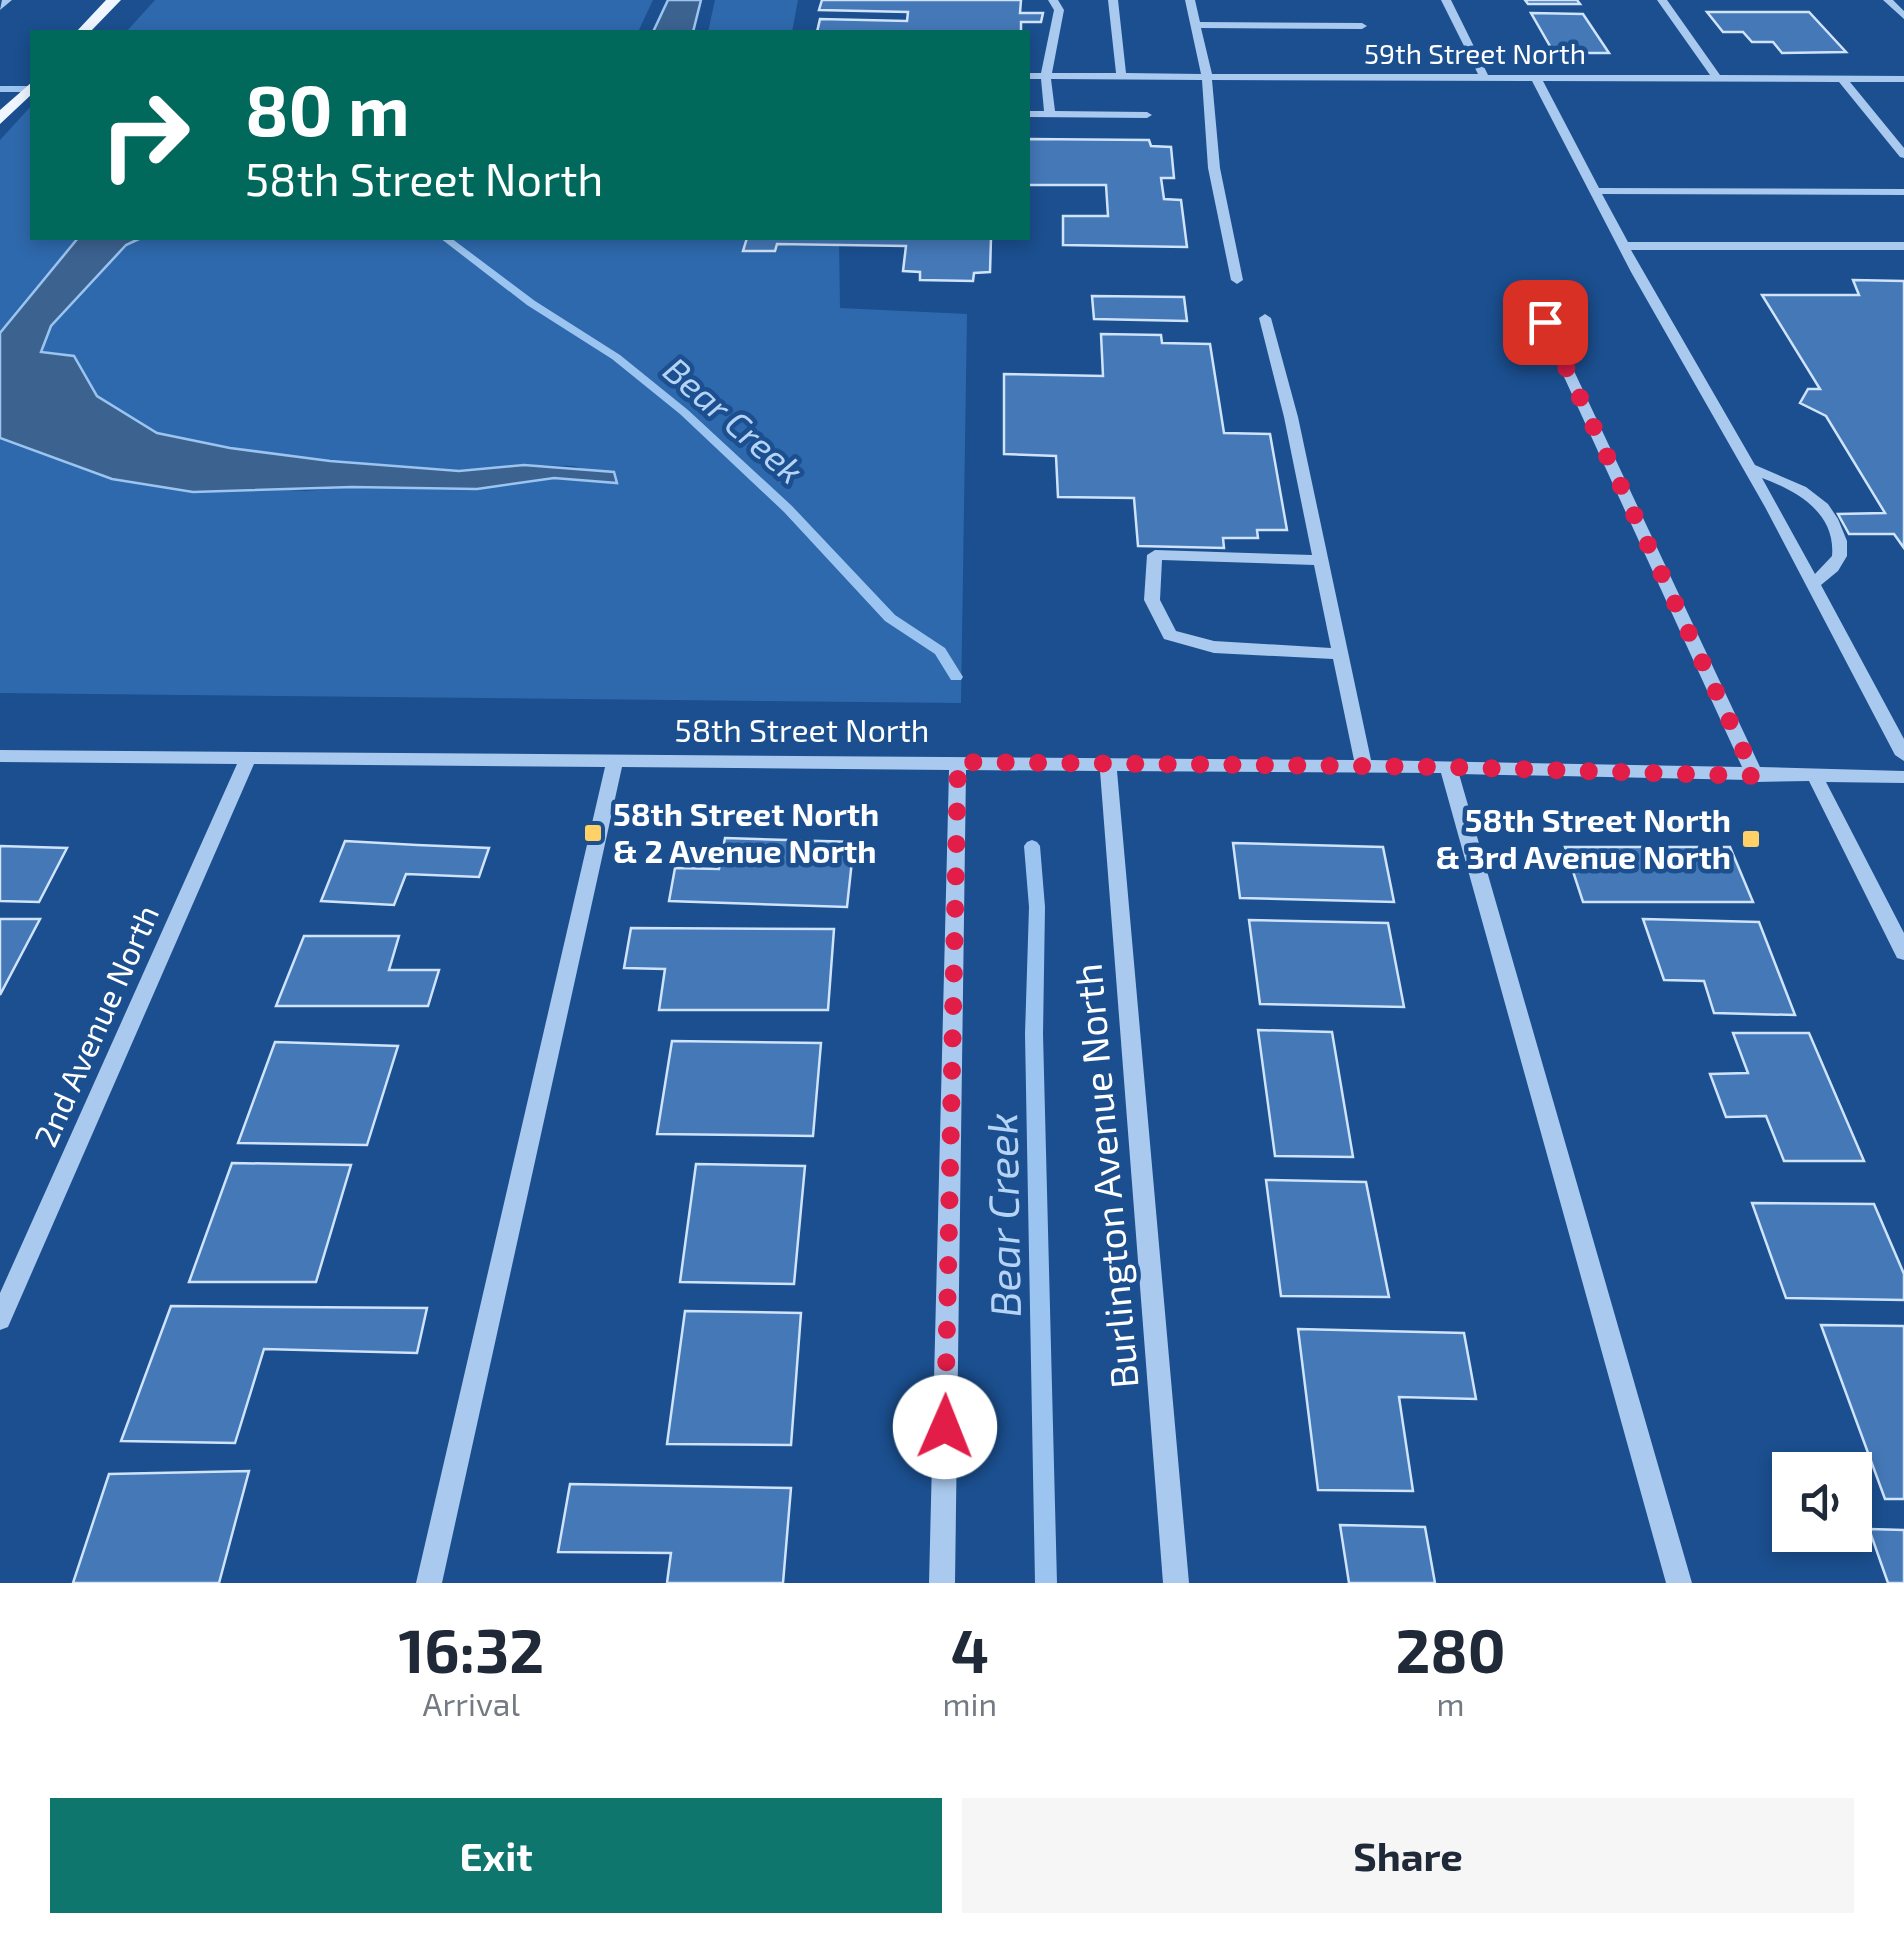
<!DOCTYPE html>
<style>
:root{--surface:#fff;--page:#f6f6f7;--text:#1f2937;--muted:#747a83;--accent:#0f766e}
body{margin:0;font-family:"Exo 2",sans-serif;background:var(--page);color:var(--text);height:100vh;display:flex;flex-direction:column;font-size:38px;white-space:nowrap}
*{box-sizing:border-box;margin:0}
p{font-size:32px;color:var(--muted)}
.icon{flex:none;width:55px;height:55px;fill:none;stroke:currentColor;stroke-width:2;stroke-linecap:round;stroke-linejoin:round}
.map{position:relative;height:1583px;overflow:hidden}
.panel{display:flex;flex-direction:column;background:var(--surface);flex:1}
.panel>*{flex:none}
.banner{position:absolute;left:30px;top:30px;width:1000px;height:210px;border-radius:0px;box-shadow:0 5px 15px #0003;background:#00695c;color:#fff;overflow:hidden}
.fabs{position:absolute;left:1772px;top:1452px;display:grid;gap:20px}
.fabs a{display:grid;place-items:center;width:100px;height:100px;border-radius:0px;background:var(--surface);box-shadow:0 5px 15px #0003;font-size:50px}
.pin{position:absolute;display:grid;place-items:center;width:85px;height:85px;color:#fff;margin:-42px;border-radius:20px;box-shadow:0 5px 15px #0006}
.me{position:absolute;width:110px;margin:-55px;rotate:1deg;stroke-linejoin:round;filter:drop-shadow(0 0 8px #0008)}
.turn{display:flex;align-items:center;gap:35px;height:210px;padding:0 50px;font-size:45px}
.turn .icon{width:130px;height:130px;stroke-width:2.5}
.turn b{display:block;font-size:70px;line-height:85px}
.eta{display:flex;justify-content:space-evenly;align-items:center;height:170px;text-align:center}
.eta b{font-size:60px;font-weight:700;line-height:70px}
.button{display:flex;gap:20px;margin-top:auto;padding:20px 50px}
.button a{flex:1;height:115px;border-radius:0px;background:var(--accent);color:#fff;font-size:40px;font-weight:700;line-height:115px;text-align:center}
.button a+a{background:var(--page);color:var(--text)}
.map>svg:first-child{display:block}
.green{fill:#2e69ad}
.water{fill:#3c6290;stroke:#9cc4f0;stroke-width:2.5}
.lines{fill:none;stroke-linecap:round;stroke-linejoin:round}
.stream{fill:#9cc4f0;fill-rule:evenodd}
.building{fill:#4478b7;stroke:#cfe3fa;stroke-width:2.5}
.minor{fill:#a9c9ee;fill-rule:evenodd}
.major{fill:#f0f6ff;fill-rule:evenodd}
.route{stroke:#e11d48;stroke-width:18;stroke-dasharray:0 32.4}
.poi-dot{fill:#ffd166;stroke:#1b4f8f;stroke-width:4}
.labels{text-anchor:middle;stroke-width:9;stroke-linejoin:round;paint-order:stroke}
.far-street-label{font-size:28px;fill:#fff;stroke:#1b4f8f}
.street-label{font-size:32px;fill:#fff;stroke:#1b4f8f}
.poi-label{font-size:32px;font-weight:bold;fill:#fff;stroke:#1b4f8f;text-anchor:start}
.water-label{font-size:35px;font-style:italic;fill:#b5d3f5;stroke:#1b4f8f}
.near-street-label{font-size:38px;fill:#fff;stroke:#1b4f8f}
.near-water-label{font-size:42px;font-style:italic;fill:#b5d3f5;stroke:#1b4f8f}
</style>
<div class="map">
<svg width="1904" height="1583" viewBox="0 0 1904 1583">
<rect width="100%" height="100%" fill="#1b4f8f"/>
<path class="green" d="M155 0H653L638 32H126Z
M715 0H798L792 32H708Z
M32 105V238H78L0 333V140Z
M141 238H839L840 308 967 314 961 703 0 693V438L112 479 306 491 352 487 477 489 554 478 616 483 574 466 524 465 459 471 330 461 230 448 157 433 97 396 74 356 41 352 51 326 127 245Z"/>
<path class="water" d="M668 0H701L693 32H653Z
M78 238H141L126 245 51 326 41 352 74 356 97 396 157 433 230 448 330 461 459 471 524 465 614 472 617 483 554 478 477 489 352 487 193 492 112 479 0 438V333Z"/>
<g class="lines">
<path class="stream" d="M0 86H32V92H0Z
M440 238H451L535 301 620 355 688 410 792 506 895 615 945 648 963 677 961 680H951L935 654 885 621 784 512 680 414 612 359 527 305Z
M1032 840 1037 842 1040 846 1045 907 1043 1034 1057 1583H1035L1025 1034 1029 907 1024 846 1027 842Z"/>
</g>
<path class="building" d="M822 0H1021L1020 13H1043L1041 22H1021V32H817L820 19 907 21 908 12 819 10Z
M1525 0H1577L1580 4H1528Z
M1707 12H1809L1846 52 1782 53 1773 42H1752L1743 32H1723Z
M1531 13 1583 14 1609 53H1554Z
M1028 139 1149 140 1151 146 1171 147 1174 178H1161L1164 199 1181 200 1187 247 1063 245V216H1108L1106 185H1028Z
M747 238H991L990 272 974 273 973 281 920 280V272L903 271 906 246 777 244 775 251H743Z
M1853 280 1904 281V548L1894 534H1849L1838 514 1885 513 1826 416 1800 403 1808 389H1820L1762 295H1859Z
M1092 296 1184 297 1187 321 1094 319Z
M1101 334 1161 335 1162 343 1210 344 1224 433 1270 434 1287 530H1257L1258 538H1223L1224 548 1138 546 1134 498 1058 497 1056 456 1004 454V374L1103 376Z
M725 838 854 842 847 907 669 901 675 868 719 869Z
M345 841 417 845 489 848 479 877 406 874 394 905 321 901Z
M1233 843 1383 847 1394 902 1240 898Z
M0 846 67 848 39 902 0 901Z
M1565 847H1730L1753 902H1583Z
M0 919H40L0 995Z
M1643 919 1759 922 1795 1015 1714 1013 1704 981 1664 980Z
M1249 920 1388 923 1404 1007 1260 1004Z
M631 928 834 929 828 1010H659L665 969 624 968Z
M304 936H399L389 970H439L428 1006H276Z
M1258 1030 1332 1032 1353 1157 1275 1156Z
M1733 1033H1809L1864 1161H1784L1766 1116 1726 1117 1710 1074 1748 1073Z
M672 1041 821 1043 813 1136 657 1134Z
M275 1042 398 1046 367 1145 238 1143Z
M232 1163 351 1165 316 1282H189Z
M696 1164 805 1166 794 1284 680 1282Z
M1266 1180 1366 1182 1389 1297 1281 1296Z
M1752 1203 1874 1204 1904 1274V1300L1786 1298Z
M171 1306 427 1308 417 1353 264 1349 235 1443 121 1441Z
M685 1311 801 1313 791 1445 667 1444Z
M1821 1325 1904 1326V1499H1885Z
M1298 1329 1464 1333 1476 1399 1399 1397 1413 1491 1318 1490Z
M249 1471 219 1583H73L109 1474Z
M570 1484 791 1488 783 1583H667L671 1553 558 1552Z
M1340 1525 1425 1527 1435 1583H1349Z
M1869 1529 1904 1530V1583H1888Z"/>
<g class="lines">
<path class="minor" d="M2 0H12L0 10Z
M1048 0H1058L1064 10 1052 73H1116L1108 0H1118L1126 73 1201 74 1185 0H1195L1200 22 1362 23 1367 26 1362 29 1201 28 1212 74H1478L1441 0H1451L1488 75H1710L1657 0H1667L1720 75 1904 76V82H1850L1904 148V158L1900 157 1839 82 1543 81 1599 188 1904 189V195L1602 194 1628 242H1904V250H1631L1755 465 1806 487 1828 504 1838 519 1847 541V556L1838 571 1821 585 1904 739V761L1895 755 1765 507 1631 272 1532 81 1212 80 1220 168 1243 280 1237 284 1231 280 1208 168 1202 80 1051 79 1055 111 1147 112 1152 115 1147 118 1028 117V111H1044L1041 79H1028V73H1041L1054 10ZM1762 478C1797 491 1836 513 1832 556L1815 574Z
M1883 0H1893L1904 11V19Z
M1265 314 1271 318 1298 417 1371 760 1742 767 1539 322 1545 318 1551 322 1760 767 1904 771V783L1826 782 1904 933V960L1897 958 1809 781 1755 782 1749 780 1459 774 1692 1583H1666L1441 773 1117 771 1189 1583H1163L1100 771 966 770 955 1583H929L949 770 622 767 442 1583H416L605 767 254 764 8 1327 0 1330V1293L237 764 0 762V750L1354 760 1333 659 1214 653 1164 639 1144 600 1147 555 1155 550 1312 555 1284 417 1259 318ZM1162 560 1314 565 1331 648 1214 641 1176 631 1160 600Z"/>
<path class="major" d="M106 0H121L90 32H76Z
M32 82V94L0 124V110Z"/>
</g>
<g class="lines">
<path class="route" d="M945 1427 958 762 1448 767 1755 776 1545 322"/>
</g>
<g class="poi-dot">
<rect x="583" y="823" width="20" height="20" rx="5"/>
<rect x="1741" y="829" width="20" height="20" rx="5"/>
</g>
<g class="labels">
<g class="far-street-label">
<text x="1475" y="64">59th Street North</text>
</g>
<g class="street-label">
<text x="802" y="742">58th Street North</text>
<text transform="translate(97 1026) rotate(-66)" y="11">2nd Avenue North</text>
</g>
<g class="poi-label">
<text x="613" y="826">58th Street North<tspan x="613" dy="37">&amp; 2 Avenue North</tspan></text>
<text x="1731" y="832" text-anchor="end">58th Street North<tspan x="1731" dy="37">&amp; 3rd Avenue North</tspan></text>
</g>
<g class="water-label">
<text transform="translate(733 421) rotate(41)" y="12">Bear Creek</text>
</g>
<g class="near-street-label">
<text transform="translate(1107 1176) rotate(-95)" y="13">Burlington Avenue North</text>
</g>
<g class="near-water-label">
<text transform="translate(1004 1215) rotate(-91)" y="15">Bear Creek</text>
</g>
</g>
</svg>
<div class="fabs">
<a><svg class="icon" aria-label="sound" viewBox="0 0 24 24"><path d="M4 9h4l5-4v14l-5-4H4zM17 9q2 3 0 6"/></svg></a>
</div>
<div class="pin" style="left:1545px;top:322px;background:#d93025"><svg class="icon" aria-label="arrive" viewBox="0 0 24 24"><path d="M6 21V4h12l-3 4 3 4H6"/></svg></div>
<svg class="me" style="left:945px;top:1427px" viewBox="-20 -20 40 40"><circle r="19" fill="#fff"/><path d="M0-13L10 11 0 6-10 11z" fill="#e11d48"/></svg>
<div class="banner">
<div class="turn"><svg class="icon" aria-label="right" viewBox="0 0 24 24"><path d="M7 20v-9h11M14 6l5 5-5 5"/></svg><div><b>80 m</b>58th Street North</div></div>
</div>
</div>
<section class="panel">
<div class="eta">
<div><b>16:32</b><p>Arrival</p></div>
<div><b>4</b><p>min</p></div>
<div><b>280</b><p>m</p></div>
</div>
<div class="button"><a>Exit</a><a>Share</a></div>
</section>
